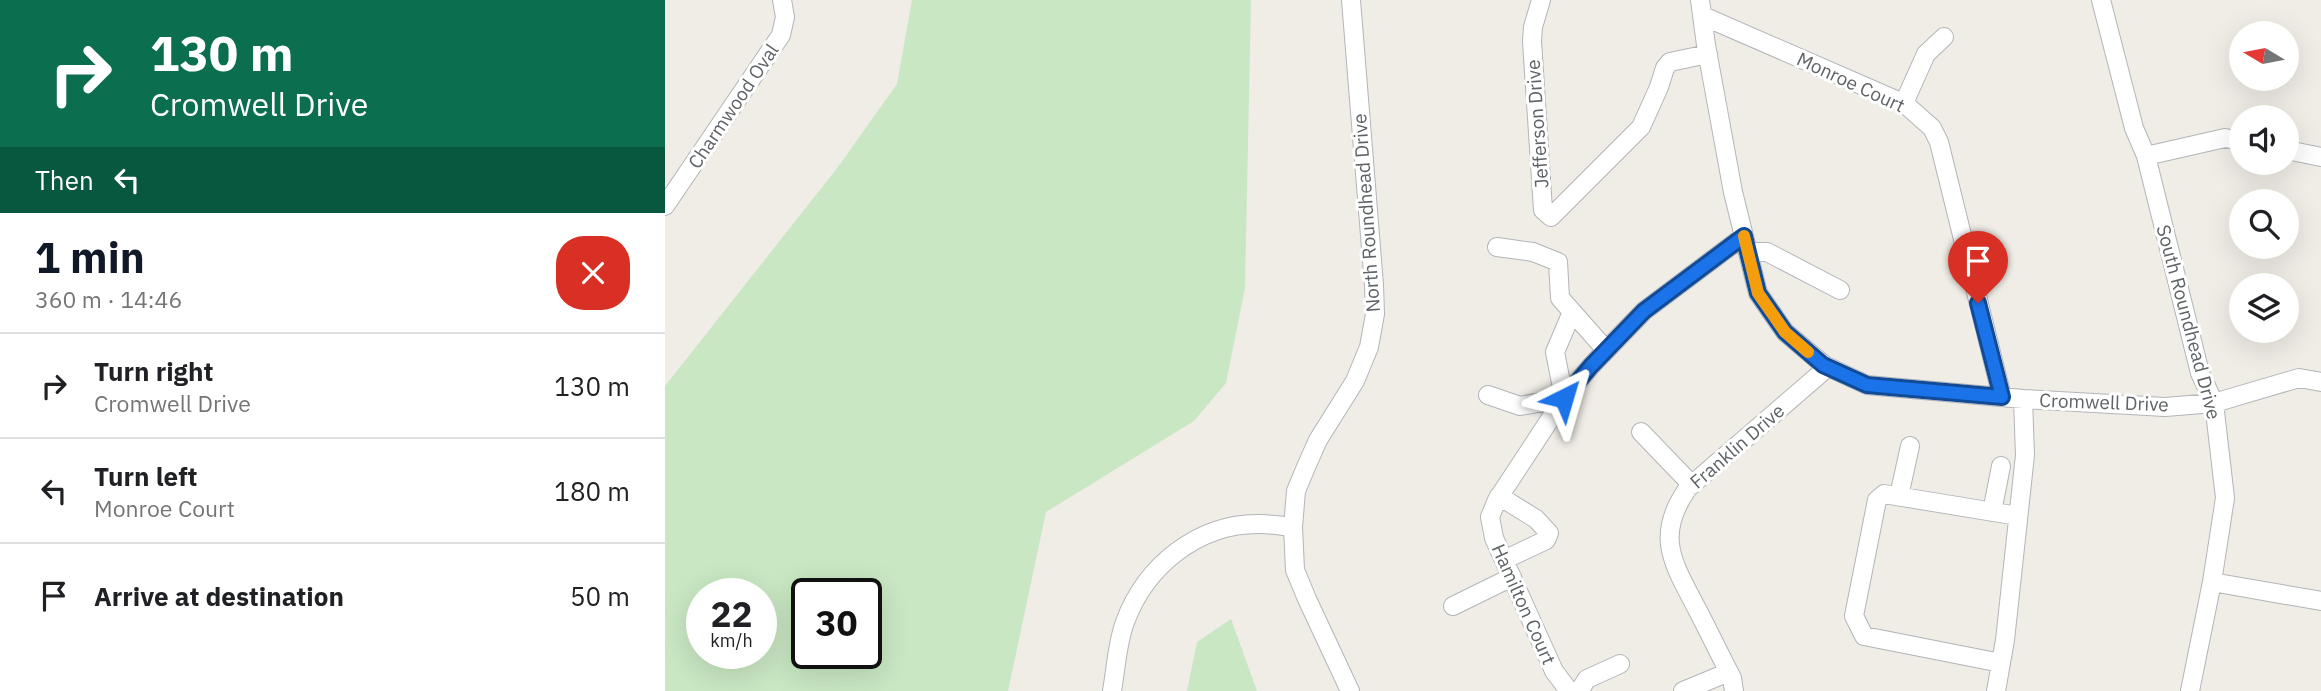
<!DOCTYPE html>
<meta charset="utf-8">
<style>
:root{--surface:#fff;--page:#f2f2f2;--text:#202124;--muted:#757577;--line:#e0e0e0;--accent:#111827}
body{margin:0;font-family:"IBM Plex Sans",sans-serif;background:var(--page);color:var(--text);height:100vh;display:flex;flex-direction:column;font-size:26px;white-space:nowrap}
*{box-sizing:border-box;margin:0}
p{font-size:23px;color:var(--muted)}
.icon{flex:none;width:38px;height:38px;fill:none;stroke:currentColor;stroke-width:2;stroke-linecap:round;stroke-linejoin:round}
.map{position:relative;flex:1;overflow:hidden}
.details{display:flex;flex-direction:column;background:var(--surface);width:665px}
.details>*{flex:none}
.hud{background:#0b6e4f;color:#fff;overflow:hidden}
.needle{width:46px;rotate:280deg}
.controls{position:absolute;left:1564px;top:21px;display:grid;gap:14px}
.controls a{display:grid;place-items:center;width:70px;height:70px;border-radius:50%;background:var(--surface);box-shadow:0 7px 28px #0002;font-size:35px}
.speed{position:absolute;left:21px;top:578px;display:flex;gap:14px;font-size:35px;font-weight:700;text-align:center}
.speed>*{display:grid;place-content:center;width:91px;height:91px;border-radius:50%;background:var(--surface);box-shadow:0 7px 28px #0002;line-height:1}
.speed small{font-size:18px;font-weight:400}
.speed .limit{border:4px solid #111;border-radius:10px;background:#fff;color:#111}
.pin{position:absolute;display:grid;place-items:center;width:60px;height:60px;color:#fff;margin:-72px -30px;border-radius:50% 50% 50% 0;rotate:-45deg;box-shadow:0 0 7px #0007}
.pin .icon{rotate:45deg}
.me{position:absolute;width:77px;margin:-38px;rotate:40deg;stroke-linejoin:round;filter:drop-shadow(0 0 5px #0008)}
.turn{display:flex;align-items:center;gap:24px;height:147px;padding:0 35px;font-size:32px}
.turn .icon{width:91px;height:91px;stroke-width:2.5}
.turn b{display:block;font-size:49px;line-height:60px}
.then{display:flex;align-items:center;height:66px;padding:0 35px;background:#0003;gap:14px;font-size:26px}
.round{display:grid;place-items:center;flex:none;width:74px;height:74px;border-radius:28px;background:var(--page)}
.overview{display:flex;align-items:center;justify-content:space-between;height:119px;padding:0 35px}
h1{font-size:42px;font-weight:800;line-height:52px;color:var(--accent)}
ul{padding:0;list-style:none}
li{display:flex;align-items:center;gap:21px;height:105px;padding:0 35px;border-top:2px solid var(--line)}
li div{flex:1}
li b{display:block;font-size:26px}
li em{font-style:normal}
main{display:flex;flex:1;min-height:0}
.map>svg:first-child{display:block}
.green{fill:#c9e7c3;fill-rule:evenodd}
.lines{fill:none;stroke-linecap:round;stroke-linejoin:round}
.minor-casing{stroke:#b2b5b9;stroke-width:20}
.minor{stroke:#fff;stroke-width:18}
.route-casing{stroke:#114b97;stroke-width:18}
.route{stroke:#1a73e8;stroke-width:12}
.slow{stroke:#f59e0b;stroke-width:12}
.labels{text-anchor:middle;stroke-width:6;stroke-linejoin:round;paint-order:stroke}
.street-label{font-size:19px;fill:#5e6367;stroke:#fff}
</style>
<main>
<section class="details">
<div class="hud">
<div class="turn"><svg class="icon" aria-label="right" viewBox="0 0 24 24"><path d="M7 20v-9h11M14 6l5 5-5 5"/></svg><div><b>130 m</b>Cromwell Drive</div></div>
<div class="then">Then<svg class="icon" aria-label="left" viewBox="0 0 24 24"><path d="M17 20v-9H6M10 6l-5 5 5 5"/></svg></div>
</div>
<div class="overview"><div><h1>1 min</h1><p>360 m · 14:46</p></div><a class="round" style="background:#d93025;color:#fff"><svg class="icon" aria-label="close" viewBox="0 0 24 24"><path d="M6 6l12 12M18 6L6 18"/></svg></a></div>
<ul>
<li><svg class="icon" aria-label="right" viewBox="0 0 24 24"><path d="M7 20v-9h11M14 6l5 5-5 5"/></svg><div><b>Turn right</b><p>Cromwell Drive</p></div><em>130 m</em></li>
<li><svg class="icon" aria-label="left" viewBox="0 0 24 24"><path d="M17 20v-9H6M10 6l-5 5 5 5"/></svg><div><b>Turn left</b><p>Monroe Court</p></div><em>180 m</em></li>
<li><svg class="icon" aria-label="arrive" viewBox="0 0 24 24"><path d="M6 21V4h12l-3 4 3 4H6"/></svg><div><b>Arrive at destination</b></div><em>50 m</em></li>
</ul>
</section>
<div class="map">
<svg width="1656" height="691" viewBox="0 0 1656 691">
<rect width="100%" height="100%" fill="#f0ece6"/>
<path class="green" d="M247 0H586L580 288 561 383 529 421 381 512 343 691H0V386L173 167 232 84ZM37 593H96V653H37ZM142 593H201V653H142Z
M566 619 592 691H522L532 642Z"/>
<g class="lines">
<g class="minor-casing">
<path id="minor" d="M876 0 868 27 867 41 878 210 886 217 976 127 994 87 1000 68 1005 62 1043 54
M1035 0 1041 45 1068 192 1093 293 1120 332 1159 365 1202 385 1358 399 1500 407 1549 403 1634 378 1656 382
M1436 0 1469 128 1481 156 1535 373 1549 403 1560 498 1547 582 1525 691
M1038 16 1240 104 1267 128 1274 142 1337 397
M1239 103 1261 54 1279 37
M1622 150 1656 157
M1481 156 1560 138 1577 141
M0 206 116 35 120 17 117 0
M832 247 868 252 893 262 895 298 941 350
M1083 252H1102L1175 290
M823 395 855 406 899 398 890 352 907 312
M976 432 1027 485
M834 496 871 519 884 533 881 540 839 560
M1234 496 1245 446
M1327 512 1336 466
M1547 582 1656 601
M788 606 847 577
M1336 663 1199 636 1189 616 1212 500 1219 494 1353 516
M447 691C451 669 452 643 460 622 481 565 534 523 595 524 606 524 617 526 628 527
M685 691 642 599 630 570 628 527 631 491 641 467 653 440 690 381 704 347 710 314 709 285 686 0
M904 691 889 671 829 538 825 517 832 500 899 398 926 366 979 311 1079 236
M914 691 922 679 955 664
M1018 691 1064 672
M1069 691 1067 678C1055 655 1044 632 1032 609 1008 563 989 536 1023 488L1163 367
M1331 691 1340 640 1360 455 1358 399"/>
</g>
<use href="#minor" class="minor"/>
</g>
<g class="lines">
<g class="route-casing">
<path id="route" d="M899 398 926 366 979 311 1079 236 1093 293 1120 332 1158 365 1202 385 1337 397 1313 303"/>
</g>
<use href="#route" class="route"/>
<path class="slow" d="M1079 236 1093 293 1120 332 1143 352"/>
</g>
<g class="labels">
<g class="street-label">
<text transform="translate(1186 82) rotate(25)" y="7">Monroe Court</text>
<text transform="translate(68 106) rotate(-56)" y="7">Charmwood Oval</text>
<text transform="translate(872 124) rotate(-94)" y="7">Jefferson Drive</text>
<text transform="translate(701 213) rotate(-94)" y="7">North Roundhead Drive</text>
<text transform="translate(1524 322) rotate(75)" y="7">South Roundhead Drive</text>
<text transform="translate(1439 402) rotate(2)" y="7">Cromwell Drive</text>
<text transform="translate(1072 446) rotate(-41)" y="7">Franklin Drive</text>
<text transform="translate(859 604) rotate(66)" y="7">Hamilton Court</text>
</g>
</g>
</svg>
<div class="controls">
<a><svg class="needle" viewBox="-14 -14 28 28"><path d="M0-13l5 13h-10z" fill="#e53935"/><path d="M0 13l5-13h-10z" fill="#757577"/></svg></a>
<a><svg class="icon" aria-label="sound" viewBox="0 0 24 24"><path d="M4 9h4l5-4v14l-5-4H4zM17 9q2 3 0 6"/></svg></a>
<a><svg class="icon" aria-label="search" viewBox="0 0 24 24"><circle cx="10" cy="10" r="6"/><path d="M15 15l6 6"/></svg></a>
<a><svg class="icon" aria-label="layers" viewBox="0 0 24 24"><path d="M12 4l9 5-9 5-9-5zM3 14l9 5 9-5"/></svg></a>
</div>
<div class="speed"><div>22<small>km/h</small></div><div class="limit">30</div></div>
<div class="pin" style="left:1313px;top:303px;background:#d93025"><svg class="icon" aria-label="arrive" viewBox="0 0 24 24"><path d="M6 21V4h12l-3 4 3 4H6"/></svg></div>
<svg class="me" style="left:899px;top:398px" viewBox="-20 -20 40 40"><path d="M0-17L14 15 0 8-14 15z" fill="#1a73e8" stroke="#fff" stroke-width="4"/></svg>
</div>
</main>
